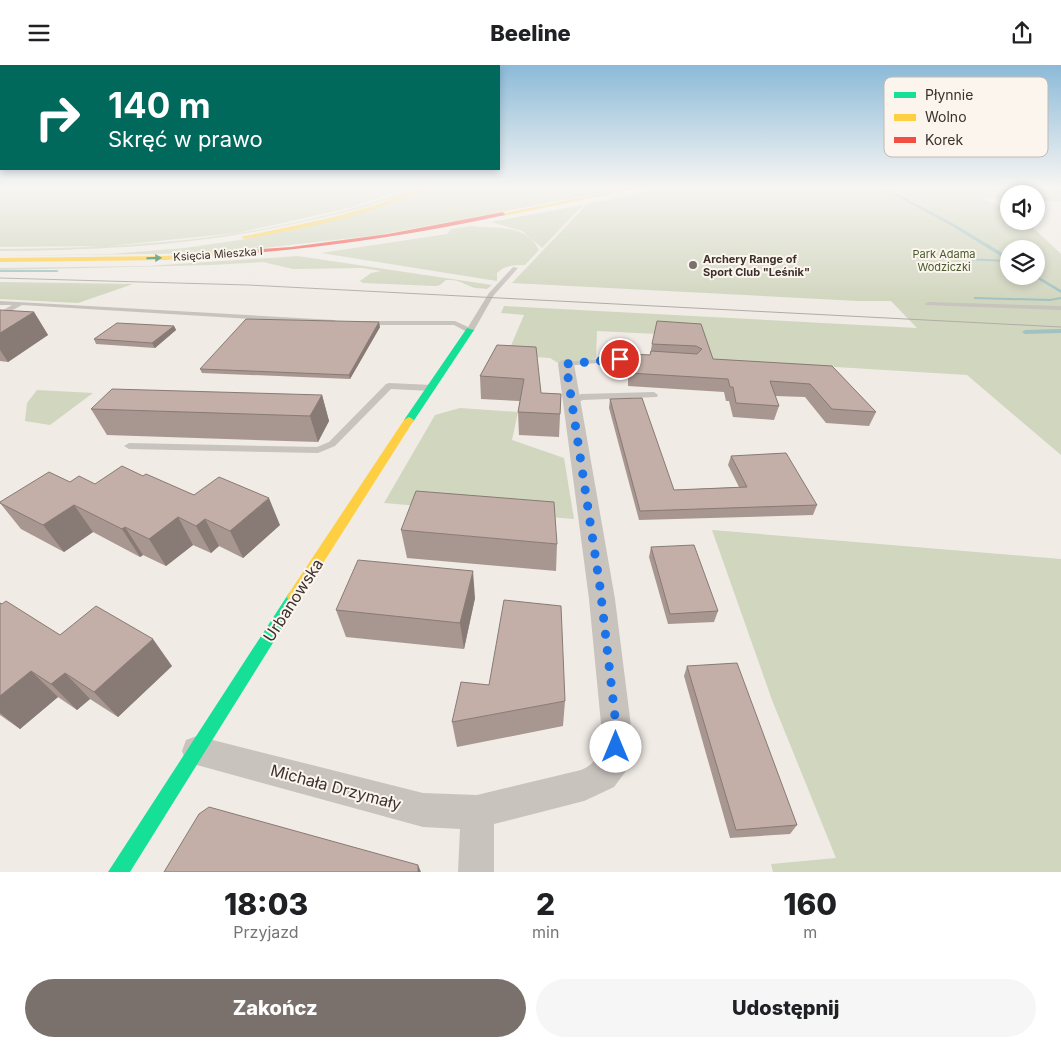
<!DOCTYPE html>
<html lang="pl">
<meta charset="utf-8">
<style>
:root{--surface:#fff;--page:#f6f6f6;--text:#202124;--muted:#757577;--accent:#7a716c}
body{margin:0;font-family:Inter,sans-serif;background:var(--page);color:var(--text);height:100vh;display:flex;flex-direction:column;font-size:19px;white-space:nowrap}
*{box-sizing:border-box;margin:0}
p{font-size:16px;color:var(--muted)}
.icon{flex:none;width:28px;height:28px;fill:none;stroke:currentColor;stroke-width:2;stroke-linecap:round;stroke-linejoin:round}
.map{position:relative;height:807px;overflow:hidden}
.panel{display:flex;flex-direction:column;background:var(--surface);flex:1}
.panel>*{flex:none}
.top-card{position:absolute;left:0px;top:0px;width:500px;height:105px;box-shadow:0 2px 8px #0003;background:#00695c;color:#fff;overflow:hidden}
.buttons{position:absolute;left:1000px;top:120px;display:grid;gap:10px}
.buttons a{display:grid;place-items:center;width:45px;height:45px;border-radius:50%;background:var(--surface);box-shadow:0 2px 8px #0003;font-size:25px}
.pin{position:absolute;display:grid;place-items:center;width:42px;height:42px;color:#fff;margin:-21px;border:2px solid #fff;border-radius:50%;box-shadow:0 1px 5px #0007}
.me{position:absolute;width:55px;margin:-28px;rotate:0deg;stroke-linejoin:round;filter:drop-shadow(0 0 4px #0008)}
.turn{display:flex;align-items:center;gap:18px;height:105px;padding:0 25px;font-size:22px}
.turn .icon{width:65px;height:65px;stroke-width:2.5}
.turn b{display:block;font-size:35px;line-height:42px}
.eta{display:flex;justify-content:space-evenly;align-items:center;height:85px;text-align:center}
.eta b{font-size:30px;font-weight:800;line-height:35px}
.primary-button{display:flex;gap:10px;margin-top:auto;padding:10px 25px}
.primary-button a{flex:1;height:58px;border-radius:30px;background:var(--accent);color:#fff;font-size:20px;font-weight:800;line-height:58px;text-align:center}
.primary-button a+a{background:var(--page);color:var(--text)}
header{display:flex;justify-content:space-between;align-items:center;height:65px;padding:0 25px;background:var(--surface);font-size:22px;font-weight:800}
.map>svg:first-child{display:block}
.green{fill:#d1d6bf;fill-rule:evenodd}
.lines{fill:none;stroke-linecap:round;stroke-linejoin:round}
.stream{fill:#a1c2c1;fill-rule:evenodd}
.lane{fill:#c9c3be;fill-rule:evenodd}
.street{fill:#c9c3be;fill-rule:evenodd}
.fast{fill:#16e098;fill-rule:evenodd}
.slow{fill:#ffcf43;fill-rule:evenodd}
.jam{fill:#f24e42;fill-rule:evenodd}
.tram{stroke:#b1aca8;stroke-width:1}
.wall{fill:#a89690}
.shaded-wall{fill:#887a75}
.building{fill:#c3afa7;stroke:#887a75}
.oneway{fill:#2a7f5c}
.route{stroke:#1a73e8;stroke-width:9;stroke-dasharray:0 16.2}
.poi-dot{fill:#7a716c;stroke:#fbf5ee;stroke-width:2}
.labels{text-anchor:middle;stroke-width:4;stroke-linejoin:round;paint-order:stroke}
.far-street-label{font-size:11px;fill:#3b302b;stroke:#fbf5ee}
.far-park-label{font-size:11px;fill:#4a5a2e;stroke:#fbf5ee}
.far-poi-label{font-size:11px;font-weight:bold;fill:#3b302b;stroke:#fbf5ee;text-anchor:start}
.near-street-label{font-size:16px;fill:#3b302b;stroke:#fbf5ee}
.key{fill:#fbf5ee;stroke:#c1bab4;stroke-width:1}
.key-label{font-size:14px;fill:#3b302b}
</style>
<header><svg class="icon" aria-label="menu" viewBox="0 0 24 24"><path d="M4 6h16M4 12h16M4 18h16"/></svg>Beeline<svg class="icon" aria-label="share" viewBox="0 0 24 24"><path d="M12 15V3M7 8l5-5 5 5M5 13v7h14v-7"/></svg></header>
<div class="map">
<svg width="1061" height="807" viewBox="0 0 1061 807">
<rect width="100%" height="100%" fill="#f0ebe5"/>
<path class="green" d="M0 122H408L349 143 237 168 109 181 0 182Z
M413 122H419C383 139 345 148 306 156 205 180 104 185 0 186V184C102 183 197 179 297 157 337 148 376 138 413 122Z
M428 122H632L379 170 219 188 0 191 110 189 185 183 246 174 403 134Z
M668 122H1061V137L1036 135V129H1009V134L980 133 1009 144V156H1026L1061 189V390L967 310 705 294 698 271 597 266 596 293 582 298H558L550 293 507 290 524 250 501 248 504 241 917 263 891 236H859L512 218 587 139ZM1009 184H1036V211H1009Z
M583 140 542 183 522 166 491 157Z
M471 161C495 164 526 158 539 185L525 200C513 200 506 200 497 208V216L321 188 447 169 451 164Z
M298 191 492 220 487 224C482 223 474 224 470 221 459 217 460 215 446 215L440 220 436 221 363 218 360 216 371 208 381 206 362 203 293 204 263 197 211 200 0 205V203L148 201Z
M0 217 133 219 78 238 0 234Z
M37 325 93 328 50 360 25 356 27 338Z
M460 343 518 347 512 375 564 393 574 454 384 438 435 350Z
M712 465 1061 494V807H773L771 799 836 793 772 635Z"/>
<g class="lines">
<path class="stream" d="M880 122H884L954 159 1009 192V197L920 193V191H921L1007 195 952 161Z
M0 205H57L59 206 57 207H0Z
M1036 210 1061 225V228L1034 212 1036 211Z
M974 232 1050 234 1061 232V234L1050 236 976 234H974Z
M1061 264V268L1025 269 1022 267 1025 265Z"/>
<path class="lane" d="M513 202 518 203 494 230 473 267H467L454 260H366L362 258 366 256H455L468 262 489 228Z
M0 236 334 255 338 257 334 259 22 240 0 252V247L12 240H0Z
M928 237 1061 241V245L926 240 925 239Z
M620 292 642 293 646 295 642 297 620 296 566 301 562 299 566 297Z
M389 318 432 320 436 323 432 326 391 324 335 381 318 388 129 384 124 381 129 378 317 382 329 377 386 319Z
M654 327 658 330 657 332 583 335 572 340 568 337 581 329Z"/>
<path class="street" d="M566 294 572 296 574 299 615 534 632 669 631 695 626 706 614 722 595 731 584 736 494 759V807H458L460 764 423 762 186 697 182 686 186 675 197 671 423 728 477 730 581 705C599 697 600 687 602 669L589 534 558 299 560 296Z"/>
<path class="fast" d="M467 263 474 265 413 357H405L404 355Z
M294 526 299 528 301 532 299 536 130 807H108L289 528Z"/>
<path class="slow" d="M421 122H428C418 129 404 133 393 137 345 156 294 165 244 174L241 172 335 152 379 139Z
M634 122H644L503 151 500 149Z
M216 187 218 188V190L166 195 0 197V193L166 191Z
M409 352 414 355 299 536 294 538 289 536 287 532 289 528 404 355Z"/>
<path class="jam" d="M503 147 505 150C410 171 313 184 216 191L213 189 216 187 291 182 388 169Z"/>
<path class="tram" d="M0 213 248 220 1061 262"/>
</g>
<path class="wall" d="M0 245 34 247 48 270 8 297 0 296Z
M701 259 713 294 832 301 876 347 869 361 826 358 805 332 775 331 779 341 774 355 733 352 729 336H726L724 327 628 321V302L629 289 650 290 652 279Z
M174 261 176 265 155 283 96 279 94 274Z
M380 262 350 314 202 308 200 304Z
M497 280 541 328 561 329 559 372 519 370 518 347 520 336 481 334 480 311Z
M322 330 329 356 318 377 107 370 91 344Z
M610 334 674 425 739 422 728 400 731 391 817 440 813 450 639 455 609 343Z
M143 411 194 430 280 460 243 493 219 481 211 488 193 480 166 501 143 490 140 492 93 467 64 487 21 464 0 438V437L70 417 95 419Z
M401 465 557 479 556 506 407 493Z
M651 482 718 546 714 557 668 559 649 492Z
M475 533 464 584 346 572 336 545Z
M0 538 60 570 172 601 118 652 90 634 77 645 58 632 20 664 0 650Z
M687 601 797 760 790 769 730 773 684 611Z
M565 636 563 661 457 682 452 657Z"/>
<path class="shaded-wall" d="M34 247 48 270 8 297 0 285V268Z
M379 257 380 262 350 314 349 310Z
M174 261 176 265 155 283 152 278Z
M322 330 329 356 318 377 310 351Z
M269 433 280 460 243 493 230 466Z
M74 440 93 467 64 487 43 460Z
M178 452 193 480 166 501 149 474Z
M205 454 219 481 211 488 196 461Z
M125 462 143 490 140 492 122 464Z
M473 506 475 533 464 584 460 558Z
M153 574 172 601 118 652 94 627Z
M31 606 58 632 20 664 0 648V631Z
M65 608 90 634 77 645 51 619Z
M418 800 421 807H418Z"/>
<path class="building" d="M0 245 34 247 0 268Z
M246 254 379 257 349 310 200 304Z
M657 256 701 259 713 294 832 301 876 347 832 344 810 319 770 316 779 341 736 338 733 322H730L728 314 629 308V289L650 290 651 286 697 289 702 284 696 281 652 279Z
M117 258 174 261 152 278 94 274Z
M497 280 536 282 541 328 561 329 560 349 518 347 524 314 480 311Z
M112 324 322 330 310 351 91 344Z
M642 333 674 425 747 422 731 391 786 388 817 440 640 446 610 334Z
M122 401 143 411 146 409 194 430 219 412 269 433 230 466 205 454 196 461 178 452 149 474 125 462 122 464 74 440 43 460 0 438V437L49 407 70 417 79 411 95 419Z
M416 426 554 437 557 479 401 465Z
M694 480 718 546 670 549 651 482Z
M358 495 473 506 460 558 336 545Z
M504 535 561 541 565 636 452 657 461 617 489 620Z
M6 536 60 570 96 541 153 574 94 627 65 608 51 619 31 606 0 631V538L2 539Z
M737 598 797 760 736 765 687 601Z
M209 742 418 800V807H164L199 749Z"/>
<defs><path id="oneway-solid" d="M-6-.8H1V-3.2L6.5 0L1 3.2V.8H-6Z" transform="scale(1.25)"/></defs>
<use class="oneway" href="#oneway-solid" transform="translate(154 193) rotate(-2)"/>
<linearGradient id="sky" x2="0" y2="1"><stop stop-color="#8bbad8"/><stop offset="0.52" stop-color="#f8f6f3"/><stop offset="1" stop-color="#f8f6f3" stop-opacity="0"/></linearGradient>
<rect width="1061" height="235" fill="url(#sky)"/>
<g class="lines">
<path class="route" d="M616 682 617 669 600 522 566 299 620 294"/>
</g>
<circle class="poi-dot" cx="693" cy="200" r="5"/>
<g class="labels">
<g class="far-street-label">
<text transform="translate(218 189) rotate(-4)" y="4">Księcia Mieszka I</text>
</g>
<g class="far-park-label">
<text x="944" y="193">Park Adama<tspan x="944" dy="13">Wodziczki</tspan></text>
</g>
<g class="far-poi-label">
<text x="703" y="198">Archery Range of<tspan x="703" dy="13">Sport Club "Leśnik"</tspan></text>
</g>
<g class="near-street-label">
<text transform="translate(293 535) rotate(-57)" y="6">Urbanowska</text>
<text transform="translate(336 722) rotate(15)" y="6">Michała Drzymały</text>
</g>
</g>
<rect x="884" y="12" width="164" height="80" rx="8" class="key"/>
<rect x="894" y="27" width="22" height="6" fill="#16e098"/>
<rect x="894" y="49" width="22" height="7" fill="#ffcf43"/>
<rect x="894" y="72" width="22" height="6" fill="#f24e42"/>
<g class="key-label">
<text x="925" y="35">Płynnie</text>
<text x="925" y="57">Wolno</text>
<text x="925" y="80">Korek</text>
</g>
</svg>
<div class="buttons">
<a><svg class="icon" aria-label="sound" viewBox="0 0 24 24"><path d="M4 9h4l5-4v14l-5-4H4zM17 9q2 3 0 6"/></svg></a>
<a><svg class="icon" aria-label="layers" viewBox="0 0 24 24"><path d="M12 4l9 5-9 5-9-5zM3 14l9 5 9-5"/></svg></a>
</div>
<div class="pin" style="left:620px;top:294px;background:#d93025"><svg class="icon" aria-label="arrive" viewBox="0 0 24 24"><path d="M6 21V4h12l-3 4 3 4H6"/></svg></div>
<svg class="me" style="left:616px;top:682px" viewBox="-20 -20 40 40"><circle r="19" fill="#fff"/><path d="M0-13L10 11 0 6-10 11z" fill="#1a73e8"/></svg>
<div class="top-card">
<div class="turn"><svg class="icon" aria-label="right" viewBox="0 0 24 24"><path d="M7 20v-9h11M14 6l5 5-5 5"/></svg><div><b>140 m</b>Skręć w prawo</div></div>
</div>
</div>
<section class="panel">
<div class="eta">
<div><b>18:03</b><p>Przyjazd</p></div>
<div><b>2</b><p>min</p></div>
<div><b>160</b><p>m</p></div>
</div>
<div class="primary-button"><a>Zakończ</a><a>Udostępnij</a></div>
</section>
